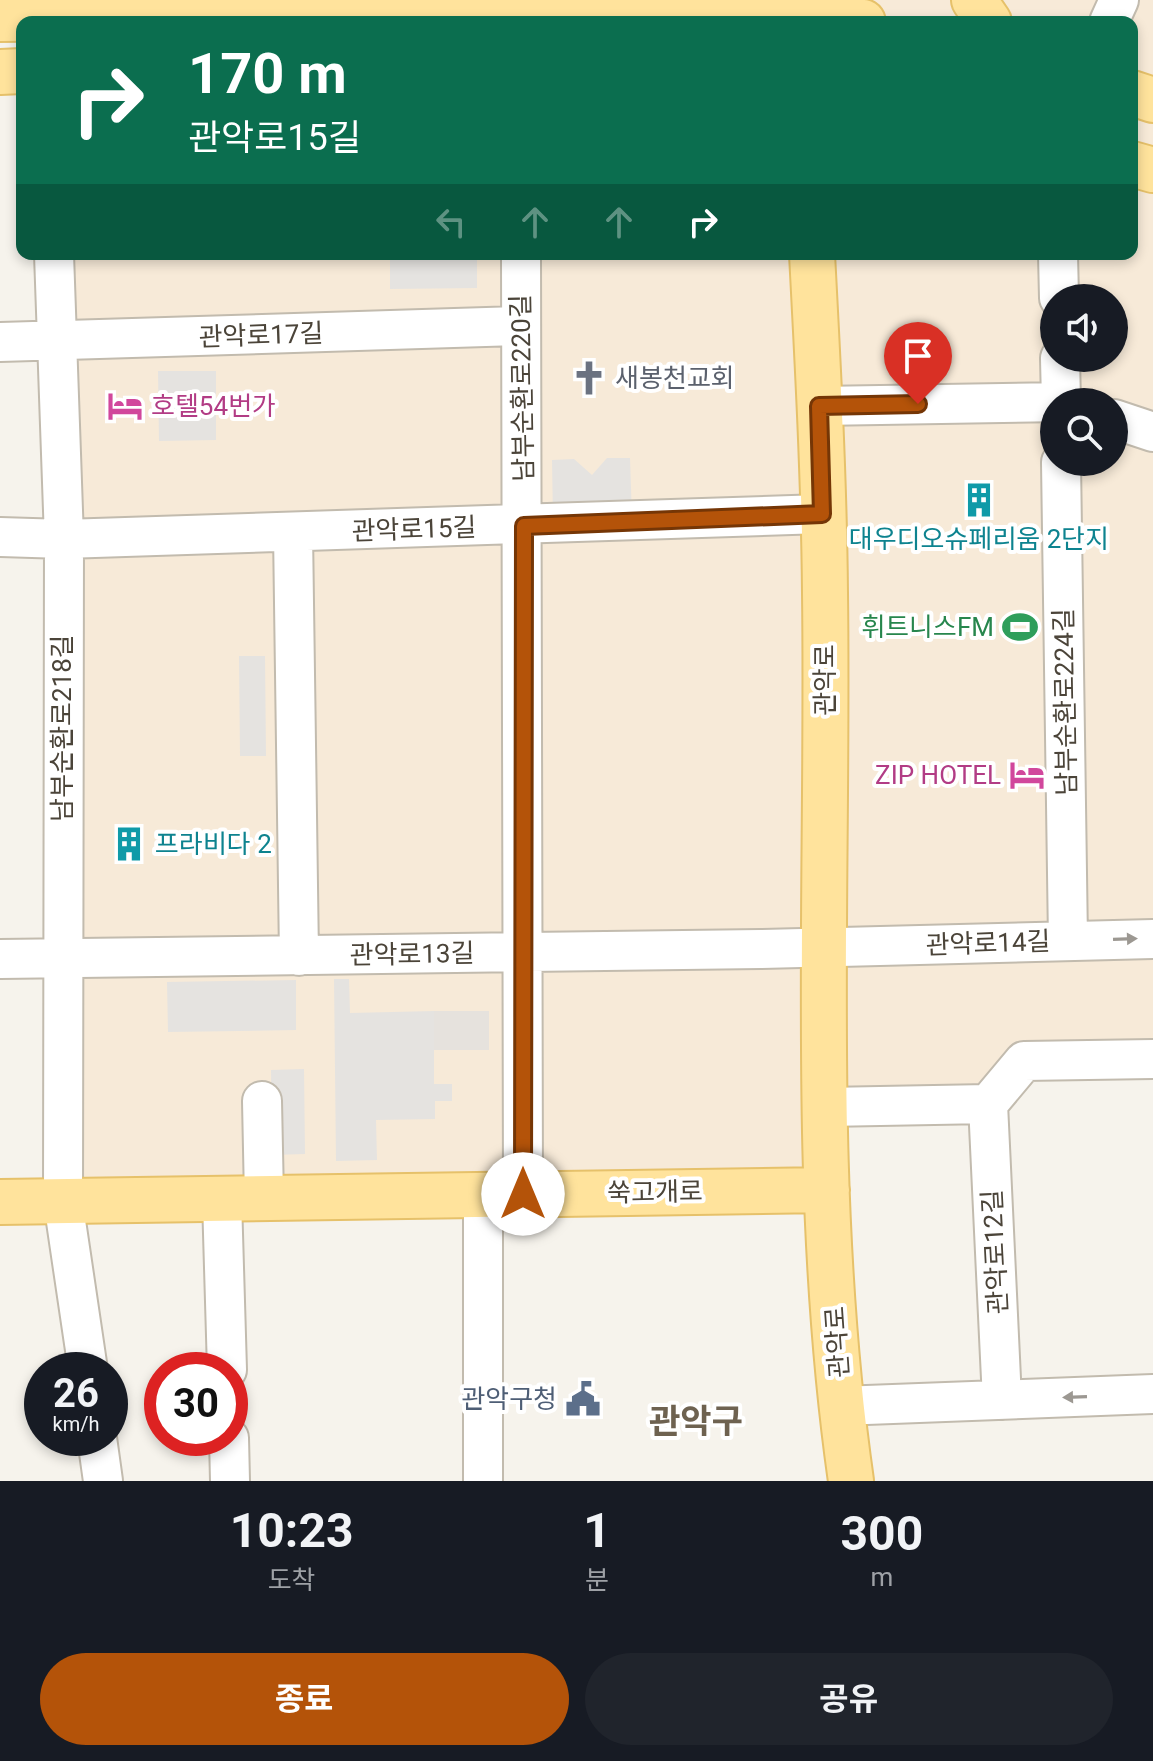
<!DOCTYPE html>
<html lang="ko">
<meta charset="utf-8">
<style>
:root{--surface:#171b24;--page:#20242c;--text:#f1f3f6;--muted:#9ea1a6;--accent:#b45309}
body{margin:0;font-family:Roboto,"Noto Sans KR",sans-serif;background:var(--page);color:var(--text);height:100vh;display:flex;flex-direction:column;font-size:30px;white-space:nowrap}
*{box-sizing:border-box;margin:0}
p{font-size:26px;color:var(--muted)}
.icon{flex:none;width:44px;height:44px;fill:none;stroke:currentColor;stroke-width:2;stroke-linecap:round;stroke-linejoin:round}
.map{position:relative;height:1481px;overflow:hidden}
.drawer{display:flex;flex-direction:column;background:var(--surface);flex:1}
.drawer>*{flex:none}
.guide{position:absolute;left:16px;top:16px;width:1122px;height:244px;border-radius:16px;box-shadow:0 4px 12px #0003;background:#0b6e4f;color:#fff;overflow:hidden}
.controls{position:absolute;left:1040px;top:284px;display:grid;gap:16px}
.controls a{display:grid;place-items:center;width:88px;height:88px;border-radius:50%;background:var(--surface);box-shadow:0 4px 12px #0003;font-size:40px}
.speed{position:absolute;left:24px;top:1352px;display:flex;gap:16px;font-size:40px;font-weight:700;text-align:center}
.speed>*{display:grid;place-content:center;width:104px;height:104px;border-radius:50%;background:var(--surface);box-shadow:0 4px 12px #0003;line-height:1}
.speed small{font-size:20px;font-weight:400}
.speed .limit{border:12px solid #d22;background:#fff;color:#111}
.pin{position:absolute;display:grid;place-items:center;width:68px;height:68px;color:#fff;margin:-82px -34px;border-radius:50% 50% 50% 0;rotate:-45deg;box-shadow:0 0 8px #0007}
.pin .icon{rotate:45deg}
.me{position:absolute;width:88px;margin:-44px;rotate:0deg;stroke-linejoin:round;filter:drop-shadow(0 0 6px #0008)}
.turn{display:flex;align-items:center;gap:28px;height:168px;padding:0 40px;font-size:36px}
.turn .icon{width:104px;height:104px;stroke-width:2.5}
.turn b{display:block;font-size:56px;line-height:68px}
.lanes{display:flex;align-items:center;height:76px;padding:0 40px;background:#0003;justify-content:center;gap:40px;direction:ltr}
.lanes .off{opacity:.35}
.eta{display:flex;justify-content:space-evenly;align-items:center;height:136px;text-align:center}
.eta b{font-size:48px;font-weight:700;line-height:56px}
.action{display:flex;gap:16px;margin-top:auto;padding:16px 40px}
.action a{flex:1;height:92px;border-radius:48px;background:var(--accent);color:#fff;font-size:32px;font-weight:700;line-height:92px;text-align:center}
.action a+a{background:var(--page);color:var(--text)}
.map>svg:first-child{display:block}
.commercial{fill:#f7ead8;fill-rule:evenodd}
.industrial{fill:#e6e2dd}
.parking{fill:#e5e3e0}
.lines{fill:none;stroke-linecap:round;stroke-linejoin:round}
.minor-casing{stroke:#c2bbae;stroke-width:42}
.major-casing{stroke:#e6c16a;stroke-width:48}
.minor{stroke:#fff;stroke-width:38}
.major{stroke:#ffe39c;stroke-width:44}
.oneway{fill:#9c9892}
.route-casing{stroke:#753606;stroke-width:20}
.route{stroke:#b45309;stroke-width:14}
.labels{text-anchor:middle;stroke-width:8;stroke-linejoin:round;paint-order:stroke}
.street-label{font-size:26px;fill:#4b4439;stroke:#fff}
.worship-label{font-size:26px;fill:#5b616d;stroke:#fff;text-anchor:start}
.hotel-label{font-size:26px;fill:#b23c85;stroke:#fff;text-anchor:start}
.culture-label{font-size:26px;fill:#0d838f;stroke:#fff}
.leisure-label{font-size:26px;fill:#27864d;stroke:#fff;text-anchor:end}
.service-label{font-size:26px;fill:#4e5e75;stroke:#fff;text-anchor:end}
.district-label{font-size:34px;font-weight:bold;fill:#6e6250;stroke:#fff}
</style>
<div class="map">
<svg width="1153" height="1481" viewBox="0 0 1153 1481">
<rect width="100%" height="100%" fill="#f6f3ec"/>
<path class="commercial" d="M50 0H1153V1059L1024 1061 988 1104 827 1107V1190L63 1201 54 254H1132V22H51ZM1054 298H1114V358H1054ZM1054 402H1114V462H1054Z"/>
<path class="industrial" d="M434 1011H489V1050H434Z"/>
<path class="parking" d="M390 254H477V288L390 289Z
M158 371H216V440L159 441Z
M607 458H630L632 518 553 519 552 460 574 459 592 475Z
M239 656H265L266 756H240Z
M334 979H349L350 1013 434 1011V1084H452V1101H435V1119L376 1120 377 1160 336 1161Z
M296 980V1030L168 1032 167 982Z
M304 1069 305 1154 272 1155 271 1070Z"/>
<g class="lines">
<g class="minor-casing">
<path id="minor" d="M1109 22 1119 0
M54 254 64 539 63 1201 88 1370
M521 254 523 1194
M1058 254 1059 298
M0 342 521 326
M1060 358 1061 402
M819 406 1064 402
M1114 419 1153 432
M1061 462 1068 941
M293 532 299 956
M0 537 64 539 822 514
M0 959 761 949 1153 939
M262 1101 264 1198
M988 1104 1002 1400
M826 1107 988 1104 1024 1061 1153 1059
M483 1195V1481
M222 1199 227 1370
M840 1406 1153 1394
M97 1438 103 1481
M229 1438 230 1481"/>
</g>
<g class="major-casing">
<path id="major" d="M974 0 989 22
M0 19C164 17 329 16 493 13 617 11 740 0 863 22
M0 72 22 71
M1132 93 1153 100
M1132 164 1153 170
M812 254C818 367 824 480 825 593 829 889 809 1187 851 1481
M0 1202 827 1190"/>
</g>
<use href="#minor" class="minor"/>
<use href="#major" class="major"/>
</g>
<defs><path id="oneway-solid" d="M-6-.8H1V-3.2L6.5 0L1 3.2V.8H-6Z" transform="scale(2)"/></defs>
<g class="oneway">
<use href="#oneway-solid" transform="translate(1125 939) rotate(-2)"/>
<use href="#oneway-solid" transform="translate(1075 1397) rotate(178)"/>
</g>
<g class="lines">
<g class="route-casing">
<path id="route" d="M523 1194 524 526 822 514 819 406 918 404"/>
</g>
<use href="#route" class="route"/>
</g>
<defs>
<g id="church-bare" transform="scale(2.76)"><path d="M-1.2-6h2.4v3.5h3.3v2.4h-3.3V6h-2.4V-.1h-3.3v-2.4h3.3Z" fill="#6b7280" stroke="#fff" stroke-width="2.5" paint-order="stroke"/></g>
<g id="hotel-bare" transform="scale(2.76)"><path d="M-6-4.5h1.5V1H6V5H4.5V3h-9V5H-6ZM-4 0a1.8 1.8 0 1 1 3.6 0ZM.5 0V-2.5h3Q6-2.5 6 0Z" fill="#d1479c" stroke="#fff" stroke-width="2.5" paint-order="stroke"/></g>
<g id="building-bare" transform="scale(2.76)"><path d="M-4-6H4V6H1V3H-1V6H-4ZM-2.5-4.3h1.7v1.8h-1.7ZM.8-4.3h1.7v1.8H.8ZM-2.5-1h1.7V.8h-1.7ZM.8-1h1.7V.8H.8Z" fill="#0f9aa8" stroke="#fff" stroke-width="2.5" paint-order="stroke"/></g>
<g id="stadium-bare" transform="scale(2.76)"><path d="M0-5a6.5 5 0 1 0 0 10a6.5 5 0 1 0 0-10ZM-3.5-1.8h7v3.6h-7Z" fill="#2e9e5b" stroke="#fff" stroke-width="2.5" paint-order="stroke"/></g>
<g id="civic-bare" transform="scale(2.76)"><path d="M-.6-6.5H3V-4.5H.6V-3L4-1V1h2V6H-6V1h2V-1L-.6-3ZM-1.2 2.5V6h2.4V2.5Z" fill="#5c6f8a" stroke="#fff" stroke-width="2.5" paint-order="stroke"/></g>
</defs>
<g fill-rule="evenodd">
<use href="#church-bare" x="589" y="378"/>
<use href="#hotel-bare" x="125" y="406"/>
<use href="#building-bare" x="979" y="500"/>
<use href="#stadium-bare" x="1020" y="627"/>
<use href="#hotel-bare" x="1027" y="775"/>
<use href="#building-bare" x="129" y="844"/>
<use href="#civic-bare" x="583" y="1399"/>
</g>
<g class="labels">
<g class="street-label">
<text transform="translate(261 335) rotate(-2)" y="9">관악로17길</text>
<text transform="translate(522 388) rotate(-91)" y="9">남부순환로220길</text>
<text transform="translate(414 529) rotate(-2)" y="9">관악로15길</text>
<text transform="translate(825 680) rotate(-90)" y="9">관악로</text>
<text transform="translate(1065 702) rotate(-91)" y="9">남부순환로224길</text>
<text transform="translate(62 728) rotate(-90)" y="9">남부순환로218길</text>
<text transform="translate(988 943) rotate(-2)" y="9">관악로14길</text>
<text transform="translate(412 954) rotate(-1)" y="9">관악로13길</text>
<text transform="translate(655 1192) rotate(-1)" y="9">쑥고개로</text>
<text transform="translate(995 1252) rotate(-93)" y="9">관악로12길</text>
<text transform="translate(837 1342) rotate(-94)" y="9">관악로</text>
</g>
<g class="worship-label">
<text x="615" y="387">새봉천교회</text>
</g>
<g class="hotel-label">
<text x="151" y="415">호텔54번가</text>
<text x="1001" y="784" text-anchor="end">ZIP HOTEL</text>
</g>
<g class="culture-label">
<text x="979" y="548">대우디오슈페리움 2단지</text>
<text x="155" y="853" text-anchor="start">프라비다 2</text>
</g>
<g class="leisure-label">
<text x="994" y="636">휘트니스FM</text>
</g>
<g class="service-label">
<text x="557" y="1408">관악구청</text>
</g>
<g class="district-label">
<text x="696" y="1433">관악구</text>
</g>
</g>
</svg>
<div class="controls">
<a><svg class="icon" aria-label="sound" viewBox="0 0 24 24"><path d="M4 9h4l5-4v14l-5-4H4zM17 9q2 3 0 6"/></svg></a>
<a><svg class="icon" aria-label="search" viewBox="0 0 24 24"><circle cx="10" cy="10" r="6"/><path d="M15 15l6 6"/></svg></a>
</div>
<div class="speed"><div>26<small>km/h</small></div><div class="limit">30</div></div>
<div class="pin" style="left:918px;top:404px;background:#d93025"><svg class="icon" aria-label="arrive" viewBox="0 0 24 24"><path d="M6 21V4h12l-3 4 3 4H6"/></svg></div>
<svg class="me" style="left:523px;top:1194px" viewBox="-20 -20 40 40"><circle r="19" fill="#fff"/><path d="M0-13L10 11 0 6-10 11z" fill="#b45309"/></svg>
<div class="guide">
<div class="turn"><svg class="icon" aria-label="right" viewBox="0 0 24 24"><path d="M7 20v-9h11M14 6l5 5-5 5"/></svg><div><b>170 m</b>관악로15길</div></div>
<div class="lanes"><svg class="icon off" aria-label="left" viewBox="0 0 24 24"><path d="M17 20v-9H6M10 6l-5 5 5 5"/></svg><svg class="icon off" aria-label="ahead" viewBox="0 0 24 24"><path d="M12 20V5M6 11l6-6 6 6"/></svg><svg class="icon off" aria-label="ahead" viewBox="0 0 24 24"><path d="M12 20V5M6 11l6-6 6 6"/></svg><svg class="icon" aria-label="right" viewBox="0 0 24 24"><path d="M7 20v-9h11M14 6l5 5-5 5"/></svg></div>
</div>
</div>
<section class="drawer">
<div class="eta">
<div><b>10:23</b><p>도착</p></div>
<div><b>1</b><p>분</p></div>
<div><b>300</b><p>m</p></div>
</div>
<div class="action"><a>종료</a><a>공유</a></div>
</section>
